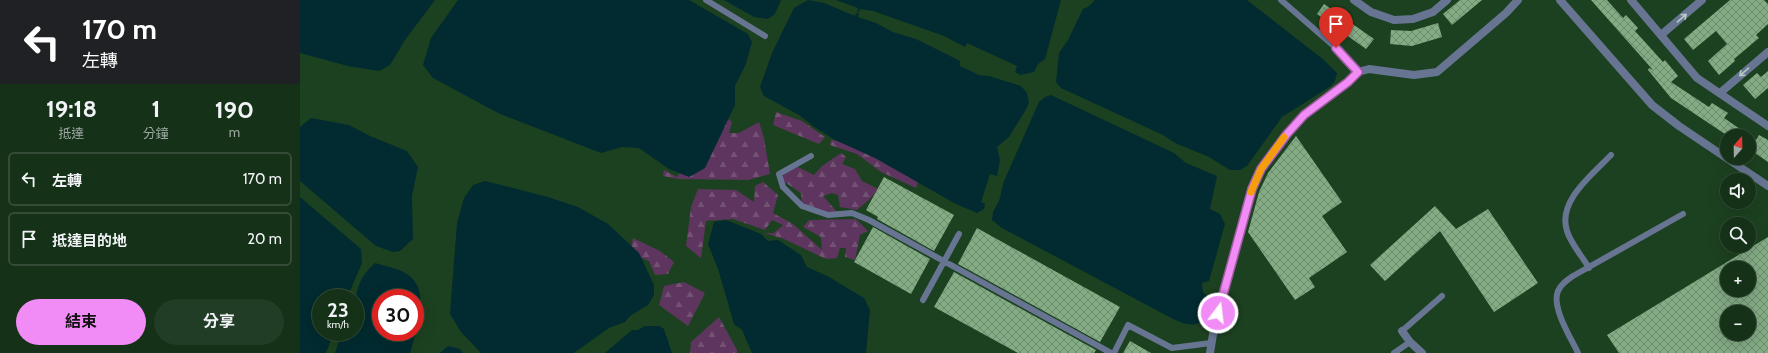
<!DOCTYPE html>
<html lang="zh-TW">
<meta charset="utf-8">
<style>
:root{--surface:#153118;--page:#223d25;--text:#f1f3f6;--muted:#9da9a2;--line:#344c37;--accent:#f18bf5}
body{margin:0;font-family:Cabin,"Noto Sans TC",sans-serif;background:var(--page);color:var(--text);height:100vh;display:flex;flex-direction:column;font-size:15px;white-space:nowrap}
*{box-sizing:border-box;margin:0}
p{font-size:13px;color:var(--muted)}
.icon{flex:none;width:22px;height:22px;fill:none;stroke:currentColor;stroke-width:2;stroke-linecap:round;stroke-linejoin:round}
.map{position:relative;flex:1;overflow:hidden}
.panel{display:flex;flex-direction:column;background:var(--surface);width:300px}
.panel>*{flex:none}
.banner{background:#202124;color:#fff;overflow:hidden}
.needle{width:26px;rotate:20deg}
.fabs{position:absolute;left:1420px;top:129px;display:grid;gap:8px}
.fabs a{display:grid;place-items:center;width:36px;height:36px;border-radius:50%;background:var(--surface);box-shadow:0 4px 16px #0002,0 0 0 1px var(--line);font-size:20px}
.speed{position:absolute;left:12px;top:289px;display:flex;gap:8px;font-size:20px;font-weight:700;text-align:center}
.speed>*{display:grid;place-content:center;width:52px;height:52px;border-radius:50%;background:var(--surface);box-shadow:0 4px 16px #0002,0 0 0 1px var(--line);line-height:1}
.speed small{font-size:10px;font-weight:400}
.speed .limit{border:6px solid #d22;background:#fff;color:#111}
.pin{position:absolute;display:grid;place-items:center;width:34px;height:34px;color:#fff;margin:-41px -17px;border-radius:50% 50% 50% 0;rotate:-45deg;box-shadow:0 0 4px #0007}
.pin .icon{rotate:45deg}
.me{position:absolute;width:44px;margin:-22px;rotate:15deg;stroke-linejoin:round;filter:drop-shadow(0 0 3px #0008)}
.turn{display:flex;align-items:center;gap:14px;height:84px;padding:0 16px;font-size:18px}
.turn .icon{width:52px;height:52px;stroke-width:2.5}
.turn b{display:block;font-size:28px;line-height:34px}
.eta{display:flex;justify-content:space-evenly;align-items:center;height:68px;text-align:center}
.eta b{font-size:24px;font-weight:700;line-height:28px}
.primary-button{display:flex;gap:8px;margin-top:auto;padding:8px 16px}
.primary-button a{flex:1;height:46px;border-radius:24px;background:var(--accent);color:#111;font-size:16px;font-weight:700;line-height:46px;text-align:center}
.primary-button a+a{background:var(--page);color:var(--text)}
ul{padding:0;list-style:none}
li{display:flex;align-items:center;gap:12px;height:54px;margin:0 8px 6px;padding:0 8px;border:2px solid var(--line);border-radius:6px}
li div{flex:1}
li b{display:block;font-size:15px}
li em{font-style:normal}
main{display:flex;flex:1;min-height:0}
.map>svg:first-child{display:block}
.forest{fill:url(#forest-firs)}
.water{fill:#012b30;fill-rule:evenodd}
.building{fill:url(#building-cross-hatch);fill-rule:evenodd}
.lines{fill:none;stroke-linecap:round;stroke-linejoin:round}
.service{stroke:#677593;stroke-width:6}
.minor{stroke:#677593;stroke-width:8}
.oneway{stroke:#b6cac2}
.route-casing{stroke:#9d5a9f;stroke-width:10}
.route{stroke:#f18bf5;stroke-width:7}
.slow{stroke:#f59e0b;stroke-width:7}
</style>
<main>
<section class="panel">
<div class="banner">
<div class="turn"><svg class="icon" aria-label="left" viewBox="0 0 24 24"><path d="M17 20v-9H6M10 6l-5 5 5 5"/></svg><div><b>170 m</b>左轉</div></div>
</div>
<div class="eta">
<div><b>19:18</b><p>抵達</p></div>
<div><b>1</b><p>分鐘</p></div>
<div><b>190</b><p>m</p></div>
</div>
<ul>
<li><svg class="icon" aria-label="left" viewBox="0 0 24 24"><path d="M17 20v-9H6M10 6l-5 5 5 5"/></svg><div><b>左轉</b></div><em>170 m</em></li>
<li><svg class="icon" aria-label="arrive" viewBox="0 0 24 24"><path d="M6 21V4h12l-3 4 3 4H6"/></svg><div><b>抵達目的地</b></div><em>20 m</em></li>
</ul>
<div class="primary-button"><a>結束</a><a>分享</a></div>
</section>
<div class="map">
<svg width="1468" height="353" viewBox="0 0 1468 353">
<defs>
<pattern id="forest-firs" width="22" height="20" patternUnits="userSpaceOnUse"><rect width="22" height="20" fill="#5d355e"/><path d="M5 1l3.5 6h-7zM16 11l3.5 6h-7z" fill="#735274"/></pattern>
<pattern id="building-cross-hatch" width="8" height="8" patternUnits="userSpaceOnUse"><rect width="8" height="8" fill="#83ab84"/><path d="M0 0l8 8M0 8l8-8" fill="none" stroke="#6f8c6f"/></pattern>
</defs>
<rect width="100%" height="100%" fill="#1c4120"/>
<path class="forest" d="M476 112 502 121 525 137 519 144 473 125Z
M424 116 432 122 429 133H439L459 122 464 138 470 174 448 180 379 179 363 176 364 170 377 177 384 166Z
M531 140 549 142 619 179 616 188 581 172 557 154 530 145Z
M541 153 546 157 542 164 555 169 562 181 578 189 571 198 557 210 540 207 538 195 532 193 523 196 538 213H523L502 206 501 193 480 179 494 165 514 175 522 166Z
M463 182 478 195 473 213 493 224 522 250 521 237 503 227 509 220 556 219 568 231 560 235 555 260 545 257 546 248H540L537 258 526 259 484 239 465 233H474L483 225 472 220 465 230 433 219 406 221 401 258 386 246 391 207 398 189 436 190 454 202 455 186Z
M333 238 360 251 374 262 368 274 355 275 349 261 330 253Z
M384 282 405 293 388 326 359 305 364 286Z
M419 317 437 350V353H390L391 342Z"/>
<path class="water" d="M0 0H135L105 40 90 65 79 71 48 66 0 53Z
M158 0H389L448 34 452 42 446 64 435 86V105L405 168 389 177 369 169 339 148 322 147 301 153 198 113 133 78 123 65 131 38Z
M424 0H481L475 14 468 19 454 17Z
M508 0 524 3 555 16 556 13H559L558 17 576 23 593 32 616 39 660 61V66L679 75 689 76 721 86 727 93 729 103 725 111 709 137 697 147 700 160 697 176 690 174 681 202 685 204 684 209 677 213 654 203 575 158 535 140 513 126 499 115 464 96 460 87 472 53 494 8Z
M536 0H761L745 59 738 64 734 72 720 75 715 72 717 66 667 43 665 47 644 36 573 11 560 9 559 12 557 11 558 8Z
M795 0H947L1024 60 1037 73 1035 81 1031 86 982 117 947 166 940 170H930L909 157 875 143 863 135 761 88 756 82 759 53 768 40 783 9 788 7Z
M751 95 874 153 886 163 917 176 910 209 920 214 925 224 909 281 902 283 903 292 908 298C904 322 901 331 875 320L702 228 692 220 693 212 699 201 704 181 739 102 745 97Z
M11 118 49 125 70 136 107 151 118 167 112 196 113 239 100 251 93 252 76 246 0 181V127Z
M185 181 248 197 278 207 308 224 339 253 354 285V295L348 305 330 316 325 322 309 328 274 353H181L161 332 150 314 157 223 164 198 173 185Z
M0 197 61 249 62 263 47 298H21V332H34L26 353H0Z
M426 220 461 234 468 241 478 240 501 255 507 267 529 277 564 298 570 310 566 353H452L442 330 434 324 418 269 408 244 414 222Z
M75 263C85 266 98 268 107 274 132 290 116 331 110 353H35L42 332H55C55 304 52 283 75 263ZM81 298H115V332H81Z
M345 326H359L364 329 372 353H305L332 330H338Z
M148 346 160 349 163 353H140Z"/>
<path class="building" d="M1160 0H1182L1152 25 1143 14Z
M1291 0H1307L1323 18 1326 15 1338 28 1335 31 1363 62 1365 60 1378 76 1371 82 1409 107 1412 103 1428 113 1424 118 1456 140 1459 135 1468 140V162L1449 149V136H1428L1371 98 1348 70 1349 68 1353 70Z
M1430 0H1464L1468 4V24L1456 35 1459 38 1434 59 1435 61 1419 75 1408 61 1427 44 1416 31 1393 50 1384 39Z
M1024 4 1074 39 1066 49 1017 14Z
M1138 23 1142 37 1112 46 1090 44 1091 30 1111 31Z
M1468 71V88L1455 99 1443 85 1457 73 1461 77Z
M996 136 1042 202 1022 216 1047 252 1009 278 1015 287 995 300 948 232 959 192 968 173Z
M584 177 654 215 634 251 577 219 578 217 566 210Z
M1135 206 1156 229 1188 209 1238 283 1194 312 1140 231 1085 281 1070 265Z
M573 227 630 259 611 294 554 262Z
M677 228 820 307 800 342 658 264Z
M1468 237V353H1319L1307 335ZM1427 268H1449V290H1427ZM1427 312H1449V334H1427Z
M654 272 796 350 794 353H718L634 307Z
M830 341 851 353H823Z"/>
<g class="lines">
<path class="service" d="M406 0 465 36
M981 0 1036 48 1058 72
M511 156 479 174 483 187 502 206 528 215 552 213 569 220 811 353
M1289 268C1282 256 1271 244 1267 231 1257 201 1293 174 1311 155
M623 300 659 234
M1102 331 1142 296
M814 353 828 325 872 348 911 343
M1094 353 1110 342
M1278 353C1271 338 1251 307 1258 291 1261 284 1267 280 1273 276L1383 214"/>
<path class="minor" d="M1054 0 1071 12 1094 20 1113 19 1133 12 1147 0
M1260 0 1352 105 1379 126 1468 186
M1331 0 1397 78 1468 126
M1361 35 1402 0
M1420 93 1468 52
M1102 331 1110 342 1122 353
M910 353 914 328 952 189 961 169 987 134 1004 115 1048 82 1058 72 1069 69 1114 75 1137 72 1206 13 1218 0"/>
</g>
<defs><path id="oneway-shaft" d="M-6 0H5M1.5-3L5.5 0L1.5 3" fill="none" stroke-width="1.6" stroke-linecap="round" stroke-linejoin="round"/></defs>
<g class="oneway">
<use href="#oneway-shaft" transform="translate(1382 18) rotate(-41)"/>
<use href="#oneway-shaft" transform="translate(1444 72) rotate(139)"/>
</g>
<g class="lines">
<g class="route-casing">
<path id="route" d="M918 313 952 189 961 169 987 134 1004 115 1048 82 1058 72 1036 48"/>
</g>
<use href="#route" class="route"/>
<path class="slow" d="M951 192 961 169 984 137"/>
</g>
</svg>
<div class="fabs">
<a><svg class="needle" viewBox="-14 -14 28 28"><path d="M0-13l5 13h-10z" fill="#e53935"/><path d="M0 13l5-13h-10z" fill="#9da9a2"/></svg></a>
<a><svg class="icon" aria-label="sound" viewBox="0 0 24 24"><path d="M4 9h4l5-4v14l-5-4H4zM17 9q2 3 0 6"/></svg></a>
<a><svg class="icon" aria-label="search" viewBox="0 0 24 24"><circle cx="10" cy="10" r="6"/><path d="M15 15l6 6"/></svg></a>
<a>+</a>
<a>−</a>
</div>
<div class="speed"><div>23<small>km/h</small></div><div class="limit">30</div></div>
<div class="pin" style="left:1036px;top:48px;background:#d93025"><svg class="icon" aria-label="arrive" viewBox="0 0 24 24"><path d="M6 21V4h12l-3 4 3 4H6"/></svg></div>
<svg class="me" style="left:918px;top:313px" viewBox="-20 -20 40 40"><circle r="17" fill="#f18bf5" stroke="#fff" stroke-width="3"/><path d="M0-11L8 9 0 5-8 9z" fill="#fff"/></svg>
</div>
</main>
